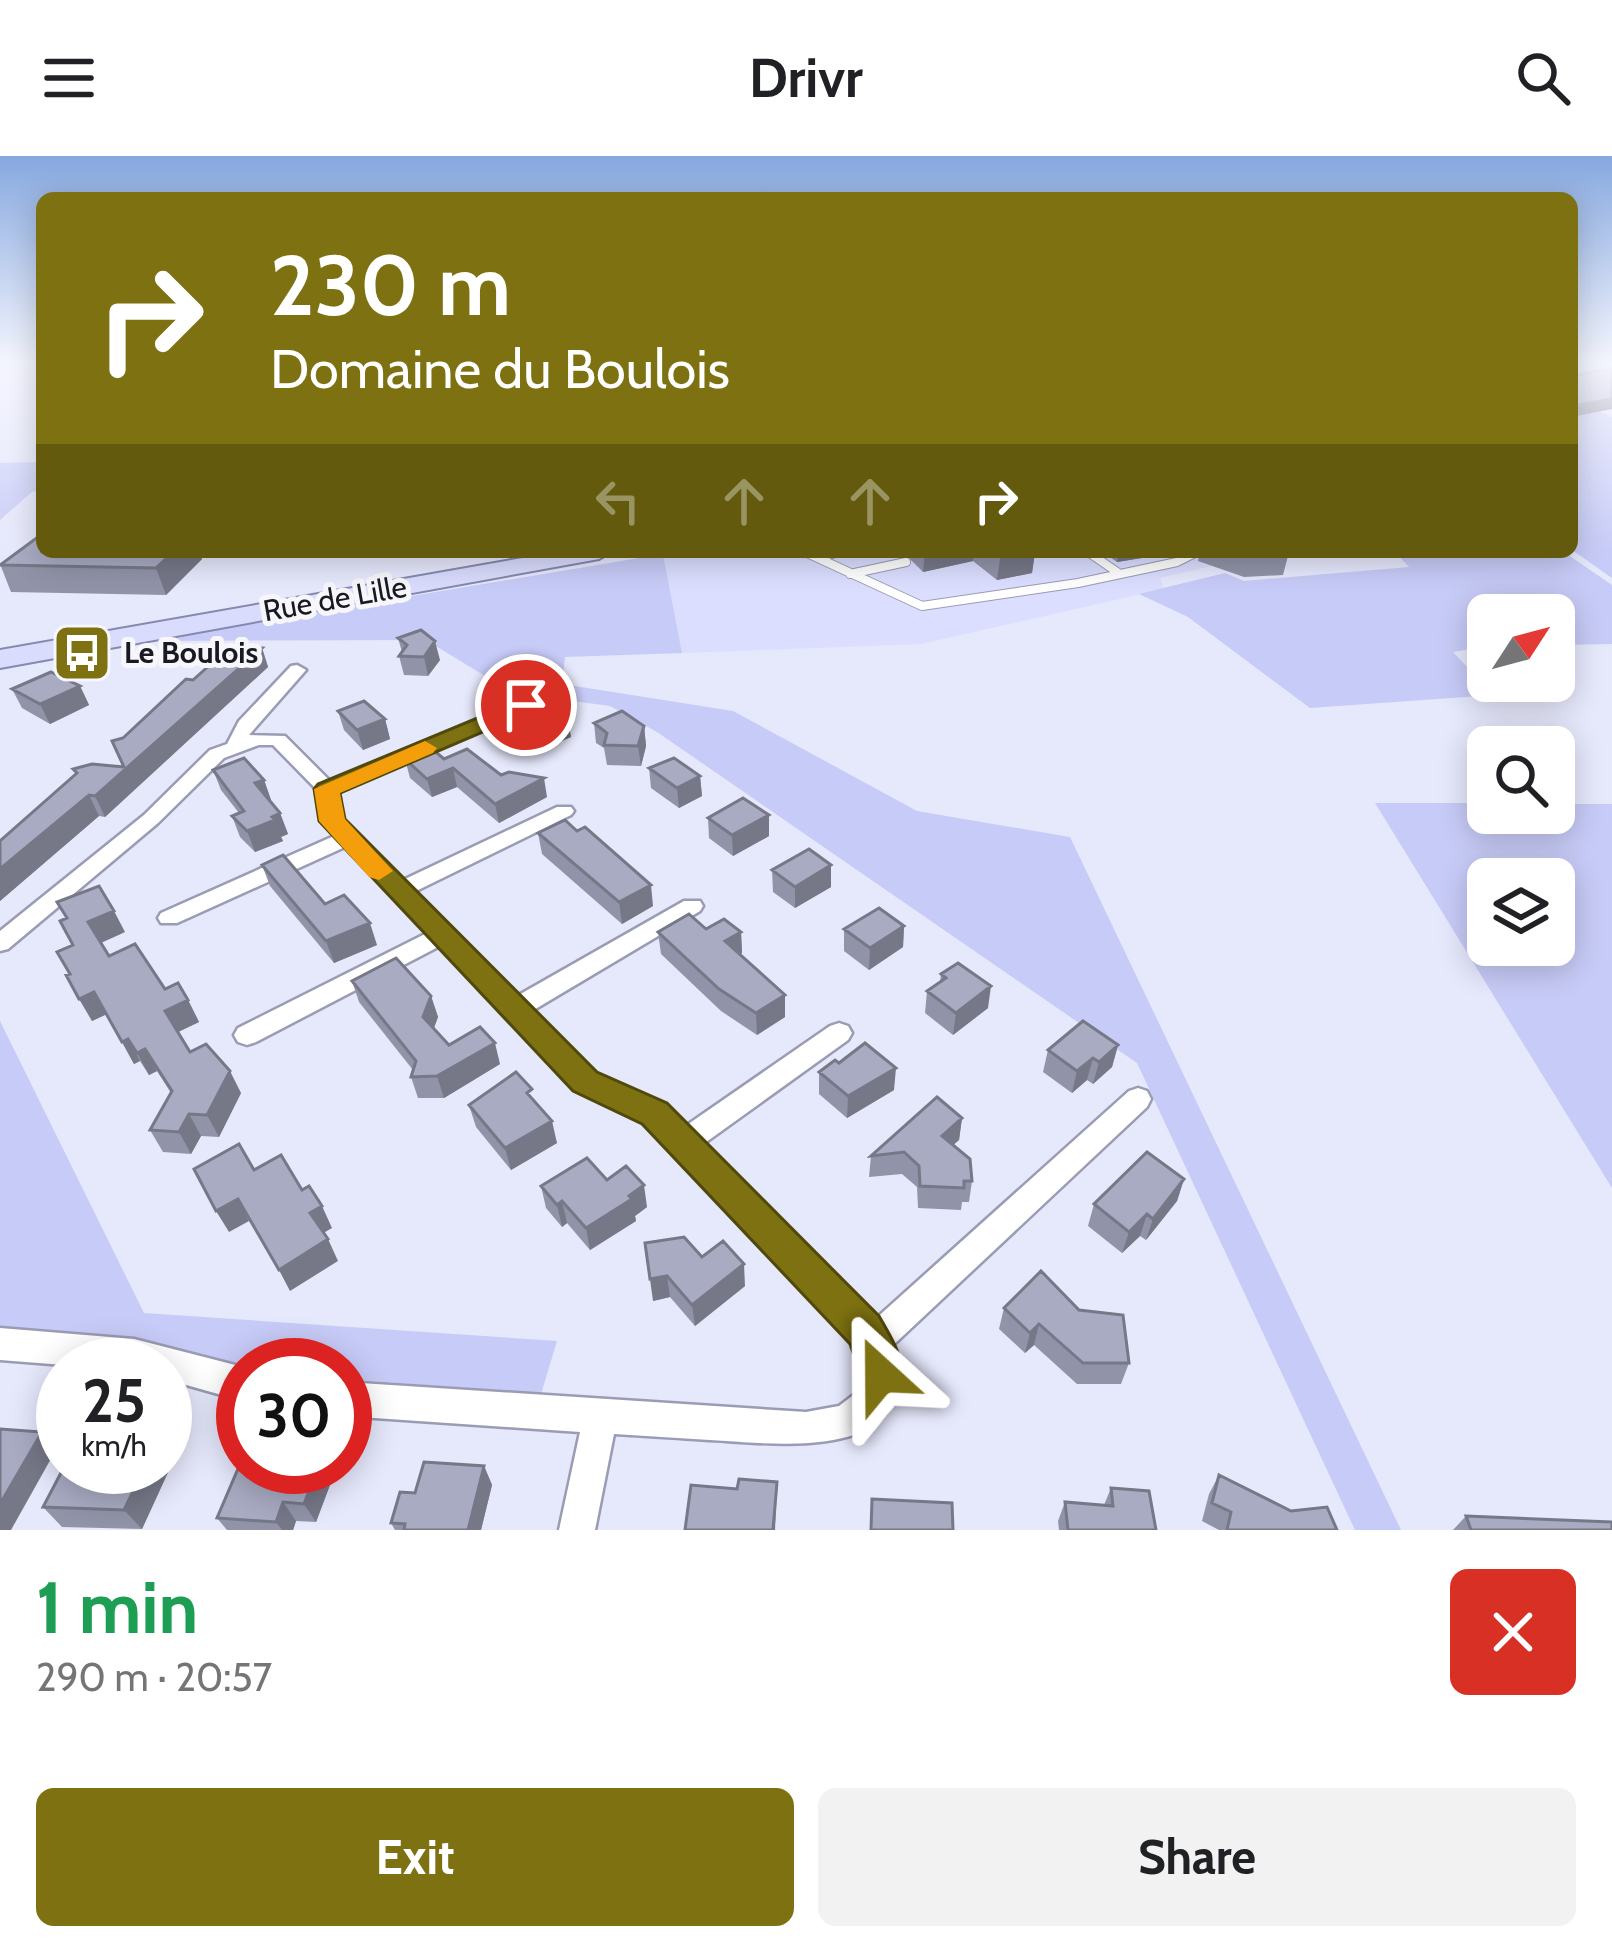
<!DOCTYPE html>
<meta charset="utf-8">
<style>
:root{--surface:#fff;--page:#f2f2f2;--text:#202124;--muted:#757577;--accent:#7d7111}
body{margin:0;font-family:Cabin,sans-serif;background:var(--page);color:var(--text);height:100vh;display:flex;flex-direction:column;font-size:45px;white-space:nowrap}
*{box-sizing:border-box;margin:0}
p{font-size:39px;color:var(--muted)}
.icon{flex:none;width:66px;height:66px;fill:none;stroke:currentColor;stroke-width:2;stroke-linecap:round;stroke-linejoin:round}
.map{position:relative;height:1374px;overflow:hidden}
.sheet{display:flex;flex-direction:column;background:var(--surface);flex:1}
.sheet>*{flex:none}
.banner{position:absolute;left:36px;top:36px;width:1542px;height:366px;border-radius:18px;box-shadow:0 6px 30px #0003;background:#7d7111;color:#fff;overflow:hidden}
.needle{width:78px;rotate:54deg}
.buttons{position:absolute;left:1467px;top:438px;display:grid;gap:24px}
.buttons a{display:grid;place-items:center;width:108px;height:108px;border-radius:18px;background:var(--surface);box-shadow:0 6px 30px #0003;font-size:60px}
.speed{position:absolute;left:36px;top:1182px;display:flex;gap:24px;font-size:60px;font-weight:700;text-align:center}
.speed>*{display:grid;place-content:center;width:156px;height:156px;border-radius:50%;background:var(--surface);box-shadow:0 6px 30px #0003;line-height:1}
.speed small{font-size:30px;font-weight:400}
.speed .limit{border:18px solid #d22;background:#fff;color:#111}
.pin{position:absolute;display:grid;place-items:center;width:102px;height:102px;color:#fff;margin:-51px;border:6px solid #fff;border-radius:50%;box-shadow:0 3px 12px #0007}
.me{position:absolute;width:132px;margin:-66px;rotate:336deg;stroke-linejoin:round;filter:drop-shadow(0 0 9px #0008)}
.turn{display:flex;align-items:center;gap:42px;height:252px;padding:0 36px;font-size:54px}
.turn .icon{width:156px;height:156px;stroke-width:2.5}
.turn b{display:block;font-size:84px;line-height:102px}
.lanes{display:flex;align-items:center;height:114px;padding:0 36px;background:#0003;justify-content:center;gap:60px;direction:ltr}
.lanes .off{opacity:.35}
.round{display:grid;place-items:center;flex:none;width:126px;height:126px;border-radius:18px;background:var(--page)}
.head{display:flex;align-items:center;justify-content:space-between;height:204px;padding:0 36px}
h1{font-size:72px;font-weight:800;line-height:90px;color:#1e9e55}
.cta{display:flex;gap:24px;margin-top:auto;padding:24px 36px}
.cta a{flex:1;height:138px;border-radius:18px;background:var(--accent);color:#fff;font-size:48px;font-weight:800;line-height:138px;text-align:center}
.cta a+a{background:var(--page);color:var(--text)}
header{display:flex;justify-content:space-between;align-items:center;height:156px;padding:0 36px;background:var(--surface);font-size:54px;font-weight:800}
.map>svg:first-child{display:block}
.built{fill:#dbdeff}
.green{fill:#c7cbf7;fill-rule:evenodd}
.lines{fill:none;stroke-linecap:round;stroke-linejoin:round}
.lane-casing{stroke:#9a9cb4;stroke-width:10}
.street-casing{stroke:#9a9cb4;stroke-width:5}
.primary-casing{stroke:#8689af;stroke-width:4}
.lane{stroke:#fff;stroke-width:8}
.street{fill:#fff;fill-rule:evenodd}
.primary{fill:#dadcfd;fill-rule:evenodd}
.wall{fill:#9193a8}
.shaded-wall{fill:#767888}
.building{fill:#a9abc3;stroke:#767888;stroke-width:3}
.route{fill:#7d7111;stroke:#51490b;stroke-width:3}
.slow{fill:#f59e0b}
.labels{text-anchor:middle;stroke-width:10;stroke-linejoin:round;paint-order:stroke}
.far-street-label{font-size:30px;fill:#181922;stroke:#f6f6fb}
.far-poi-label{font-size:30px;font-weight:bold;fill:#181922;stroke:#f6f6fb;text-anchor:start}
</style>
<header><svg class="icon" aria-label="menu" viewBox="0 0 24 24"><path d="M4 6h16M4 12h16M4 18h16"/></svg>Drivr<svg class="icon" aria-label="search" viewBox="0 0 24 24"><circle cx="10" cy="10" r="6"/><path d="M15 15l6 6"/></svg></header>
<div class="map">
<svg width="1612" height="1374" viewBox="0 0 1612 1374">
<rect width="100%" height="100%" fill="#e6e8fc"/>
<path class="built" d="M1216 396 1221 408 1160 422 1164 433 921 488 682 497 663 398Z"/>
<path class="green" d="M1572 243 1612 261V422L1572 394Z
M42 306V334L32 336 0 364V307Z
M1395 396H1564L1612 429V488L1554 489V459H1488V490L1453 496 1494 539 1310 552 1188 461 1139 438 1225 417 1244 425 1409 411Z
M663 398 682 497 565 501 562 528 733 555 917 655 1070 681 1401 1374H1355L1137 907 657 576 610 550 513 537 426 484 143 485Z
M1375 647H1488V657H1554V648H1612V1032ZM1554 723V789H1488V723Z
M0 865 144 1157 557 1185 541 1238 345 1223V1209L243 1210 125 1180 0 1171Z"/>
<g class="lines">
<g class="lane-casing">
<path id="lane" d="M805 396 922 450 1078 427 1177 406 1197 396
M1088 396 1120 418
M816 401 841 396
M850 418 906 406"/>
</g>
<g class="street-casing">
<path id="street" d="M297 509 306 514 249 579 285 580 330 625 520 545H532L535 549 339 635 342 663 403 724 557 651H571L574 655 571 659 414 736 517 840 684 745H700L703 750 700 755 532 855 594 918 664 950 684 971 830 870 839 867 848 870 852 877 848 884 702 989 856 1142 873 1165 1129 935 1138 932 1147 935 1151 943 1147 951 888 1194C927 1302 787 1289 726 1285 688 1283 651 1280 614 1278L595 1374H559L580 1276 345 1260V1226L806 1256 839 1250 860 1234 861 1210 849 1183 644 966 576 932 440 790 256 886 247 889 238 886 234 879 238 872 427 777 345 691 177 767H161L158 762 161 757 334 680 322 665 320 637 273 589H259L224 602 158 667 8 793 0 795V775L144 659 210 594 227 588 239 565 291 510Z
M0 1172 134 1183 243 1211V1245L165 1223V1209H64L0 1204Z"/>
</g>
<g class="primary-casing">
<path id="primary" d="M557 396H611L599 403 0 512V494Z"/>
</g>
<use href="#lane" class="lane"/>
<use href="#street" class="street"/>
<use href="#primary" class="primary"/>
</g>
<path class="wall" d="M42 396H199L202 403 166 439 11 436 0 408Z
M903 396H1035L1032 417 997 424 973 405 923 416Z
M1103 396H1179L1117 406Z
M1200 396H1289L1283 419 1244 421 1198 405Z
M398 482 440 504 428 520 404 519 399 500 402 496Z
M262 492 268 511 105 661 99 660 0 745V685L76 618 73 613 124 611 123 582 193 524Z
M80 530 89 549 50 568 22 552 12 533Z
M338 555 385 563 390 583 363 594 344 574Z
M512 559 568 564 571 581 539 595 515 576Z
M594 567 644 570 646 590 641 610 607 609 604 592 596 587Z
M405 603H444L501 619 547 641 499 667 457 631 432 641 410 622Z
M649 612 700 620 702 640 679 652 651 632Z
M213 614 264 624 271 644 270 645 280 657 288 678 281 681 283 685 255 696 240 681 232 660 239 657 221 634Z
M769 659V680L733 700 709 682 708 662Z
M577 675 653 750 622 768 542 698 538 677Z
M262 709 325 748 377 789 334 807 270 730Z
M831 709V731L795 752 773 736 772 714Z
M904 770 903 791 869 814 844 795V773Z
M706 773 741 776 742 797 740 798 785 861 757 879 721 855 661 798 658 776Z
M125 776 101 787 109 800 165 833 188 844 199 866 178 876 190 896 241 937 219 981 201 980 191 998 163 996 150 974 171 937 157 915 149 919 140 905 134 908 107 858 92 865 70 818 57 796Z
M941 818 988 852 953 879 925 857 927 835 940 826Z
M352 825 431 840 438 861 434 872 449 889 500 908 444 942H418L411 921 413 914 359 846Z
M1118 889 1112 911 1093 928 1087 924 1072 937 1043 916 1048 894Z
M819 916 894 934 847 962 819 938Z
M535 946 557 987 511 1014 476 971 469 949Z
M962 962 959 984 953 989 972 1025 969 1046H962L961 1054 918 1052 917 1031 902 1018 869 1021 871 1000Z
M1184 1023 1177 1045 1146 1084 1140 1080 1122 1097 1088 1070 1094 1048Z
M607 1024 647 1051 635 1060 636 1065 590 1094 567 1067 562 1071 546 1052 541 1030Z
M684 1081 702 1101 745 1130 695 1170 670 1141 653 1145Z
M1004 1152 1129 1207 1121 1228H1077L1034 1189 1025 1197 999 1173Z
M175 1301 142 1373 62 1371 43 1351Z
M484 1310 492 1329 481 1374H395L391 1367 415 1337Z
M336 1313 316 1366 296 1365 293 1374H227L217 1362Z
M1219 1319 1291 1355 1337 1374H1219L1202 1365 1209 1338Z
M1111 1332 1156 1374H1059L1058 1365 1065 1346 1104 1349Z
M1466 1360 1612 1374H1453Z"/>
<path class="shaded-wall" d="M1572 206H1602L1572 214Z
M1612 243V253L1572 261V250Z
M173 396H199L202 403 166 439 156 412Z
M925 396H974L973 405 923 416Z
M1001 396H1035L1032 417 997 424Z
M1119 396H1179L1117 406Z
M435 485 440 504 428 520 424 501Z
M262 492 268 511 105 661 95 640Z
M80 530 89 549 50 568 40 548Z
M385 563 390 583 363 594 357 574Z
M568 564 571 581 539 595 536 578Z
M644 570 646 590 641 610 638 590Z
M453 612 457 631 432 641 427 623Z
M700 620 702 640 679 652 677 632Z
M544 622 547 641 499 667 495 648Z
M264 624 271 644 262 648 255 627Z
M89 639 99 660 0 745V713Z
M280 657 288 678 281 681 283 685 255 696 247 675Z
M769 659V680L733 700 732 679Z
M831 709V731L795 752V731Z
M651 729 653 750 622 768 619 746Z
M114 755 125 776 100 787 88 766Z
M370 767 377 789 334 807 326 785Z
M904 770 903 791 869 814 870 792Z
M741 776 742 797 727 807 725 785Z
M991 830 988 852 953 879 956 857Z
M94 836 107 858 92 865 79 843Z
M785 839V861L757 879 756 857Z
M431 840 438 861 430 882 423 861Z
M188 844 199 866 176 877 165 855Z
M128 883 140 905 134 908 122 886Z
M495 887 500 908 444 942 437 920Z
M1118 889 1112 911 1093 928 1099 906Z
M145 893 157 915 149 919 137 897Z
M1093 902 1087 924 1072 937 1077 915Z
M896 912 894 934 847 962 848 940Z
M230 915 241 937 219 981 207 959Z
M189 958 201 980 191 998 179 976Z
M962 962 959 984 939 1001 942 980Z
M552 965 557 987 511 1014 505 992Z
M1184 1023 1177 1045 1146 1084 1153 1063Z
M644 1029 647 1051 635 1060 636 1065 590 1094 586 1072Z
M238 1043 249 1065 229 1076 216 1055Z
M562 1045 567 1067 562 1071 557 1049Z
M322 1050 332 1072 320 1079 310 1057Z
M1147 1058 1140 1080 1122 1097 1129 1076Z
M328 1083 338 1105 290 1135 279 1114Z
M744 1108 745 1130 695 1170 692 1149Z
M667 1120 670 1141 653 1145 650 1123Z
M1039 1168 1034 1189 1025 1197 1030 1177Z
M42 1276 57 1292 11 1374H0V1348Z
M165 1289 175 1301 142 1373 124 1354 145 1311H165Z
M484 1310 492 1329 481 1374H468Z
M318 1311H335L336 1313 316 1366 304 1348Z
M777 1326 775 1374H773Z
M283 1346 296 1365 293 1374H282L276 1366Z"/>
<path class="building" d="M1572 206 1577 219 1612 212V243L1572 250Z
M42 378V396H173L156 412 0 409Z
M421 474 435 485 424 501 399 500 407 489 398 482Z
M231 490 262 492 95 640 89 639 0 713V685L77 617 73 613 92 608 124 611 112 585 123 582 186 523 193 524Z
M51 516 80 530 40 548 12 533Z
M364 545 385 563 357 574 338 555Z
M544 546 568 564 536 578 512 559Z
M622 555 644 570 638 590 604 589 607 577 594 567Z
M431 592 444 603 467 593 501 619 509 616 544 622 495 648 453 612 427 623 405 603Z
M244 602 264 624 255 627 280 657 272 661 275 664 247 675 232 660 244 655 213 614Z
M674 602 700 620 677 632 649 612Z
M743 642 769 659 732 679 708 662Z
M565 664 577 675 585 671 651 729 619 746 538 677Z
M809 693 831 709 795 731 772 714Z
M283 699 325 748 344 739 370 767 326 785 262 709Z
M99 730 114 755 88 766 109 800 135 788 165 833 178 827 188 844 165 855 190 896 206 888 230 915 207 959 189 958 179 976 150 974 172 935 145 893 137 897 128 883 122 886 94 836 79 843 66 819 70 818 57 796 73 789 60 765 67 762 57 746Z
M879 752 904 770 870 792 844 773Z
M689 758 706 773 724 763 741 776 725 785 785 839 756 857 719 833 658 776Z
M396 802 431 840 423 861 449 889 480 871 495 887 437 920 411 921 416 905 352 825Z
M958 807 991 830 956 857 927 835 946 822 941 818Z
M1083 865 1118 889 1099 906 1093 902 1077 915 1048 894Z
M865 887 896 912 848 940 819 916 835 904 839 907Z
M516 916 532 933 527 937 552 965 505 992 469 949Z
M937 941 962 962 942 980 970 1003 972 1025H964V1032L920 1030 919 1010 904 996 871 1000Z
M239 988 254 1014 281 999 302 1034 309 1030 322 1050 310 1057 328 1083 279 1114 238 1043 216 1055 194 1013Z
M1147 996 1184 1023 1153 1063 1147 1058 1129 1076 1094 1048Z
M587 1002 607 1024 626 1010 644 1029 629 1040 632 1043 586 1072 562 1045 557 1049 541 1030Z
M684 1081 702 1101 723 1085 744 1108 692 1149 667 1120 650 1123 645 1087Z
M1041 1115 1079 1154 1123 1159 1129 1207H1083L1039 1168 1030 1177 1004 1152Z
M0 1273 42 1276 0 1348Z
M243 1301V1311H318L304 1348 283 1346 276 1366 217 1362Z
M424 1306 484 1310 468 1374H404L405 1368 391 1367 400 1336 415 1337Z
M64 1311H145L124 1354 43 1351Z
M1219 1319 1291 1355 1327 1351 1337 1374H1227L1231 1356 1212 1347Z
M739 1323 777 1326 773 1374H685L691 1329 737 1333Z
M1111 1332 1149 1335 1156 1374H1068L1065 1346 1113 1350Z
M872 1343 952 1347 953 1374H871Z
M1466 1360 1612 1366V1374H1471Z"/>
<linearGradient id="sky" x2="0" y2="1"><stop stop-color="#86a8df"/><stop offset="0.52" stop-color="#f4f5fe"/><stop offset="1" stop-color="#f4f5fe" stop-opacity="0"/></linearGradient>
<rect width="1612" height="398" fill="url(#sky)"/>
<path class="route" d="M526 542 538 549 534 554 340 637 345 663 597 916 667 947 879 1160C893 1185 909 1206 897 1234L881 1240 866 1234 850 1188 642 968 573 935 319 665 314 633 318 628Z"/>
<path class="slow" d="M425 585 437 592 433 597 340 637 345 663 393 715 379 724 369 721 319 665 314 633Z"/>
<defs>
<g id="bus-square" transform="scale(3)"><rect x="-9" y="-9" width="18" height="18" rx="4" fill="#7d7111" stroke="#f6f6fb"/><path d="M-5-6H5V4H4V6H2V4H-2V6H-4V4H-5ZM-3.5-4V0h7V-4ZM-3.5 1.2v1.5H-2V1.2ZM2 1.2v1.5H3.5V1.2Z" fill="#fff"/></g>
</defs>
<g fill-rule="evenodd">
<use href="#bus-square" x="82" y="497"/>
</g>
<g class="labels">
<g class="far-street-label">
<text transform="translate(335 443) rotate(-10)" y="10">Rue de Lille</text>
</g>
<g class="far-poi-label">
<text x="124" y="507">Le Boulois</text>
</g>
</g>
</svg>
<div class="buttons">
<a><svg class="needle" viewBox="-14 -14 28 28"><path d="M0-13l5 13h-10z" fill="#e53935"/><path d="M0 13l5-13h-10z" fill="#757577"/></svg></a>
<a><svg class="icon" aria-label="search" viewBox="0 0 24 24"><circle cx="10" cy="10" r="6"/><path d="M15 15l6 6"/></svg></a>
<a><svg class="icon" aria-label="layers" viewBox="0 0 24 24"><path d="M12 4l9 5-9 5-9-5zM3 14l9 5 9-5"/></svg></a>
</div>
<div class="speed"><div>25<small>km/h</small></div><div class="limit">30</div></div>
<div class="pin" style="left:526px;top:549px;background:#d93025"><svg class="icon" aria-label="arrive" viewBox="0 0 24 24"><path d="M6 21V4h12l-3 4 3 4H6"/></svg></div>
<svg class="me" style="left:881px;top:1219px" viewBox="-20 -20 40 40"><path d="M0-17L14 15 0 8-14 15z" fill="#7d7111" stroke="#fff" stroke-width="4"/></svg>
<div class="banner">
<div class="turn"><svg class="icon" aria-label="right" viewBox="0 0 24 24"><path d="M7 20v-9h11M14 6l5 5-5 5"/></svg><div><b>230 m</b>Domaine du Boulois</div></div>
<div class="lanes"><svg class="icon off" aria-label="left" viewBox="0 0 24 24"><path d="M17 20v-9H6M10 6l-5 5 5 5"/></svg><svg class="icon off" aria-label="ahead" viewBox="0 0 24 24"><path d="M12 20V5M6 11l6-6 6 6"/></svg><svg class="icon off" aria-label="ahead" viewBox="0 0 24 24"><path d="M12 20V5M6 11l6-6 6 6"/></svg><svg class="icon" aria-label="right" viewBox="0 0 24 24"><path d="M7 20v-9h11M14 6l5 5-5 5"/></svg></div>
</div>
</div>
<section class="sheet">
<div class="head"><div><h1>1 min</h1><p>290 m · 20:57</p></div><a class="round" style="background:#d93025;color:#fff"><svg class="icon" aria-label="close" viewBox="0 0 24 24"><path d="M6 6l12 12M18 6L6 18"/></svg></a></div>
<div class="cta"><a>Exit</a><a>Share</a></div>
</section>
